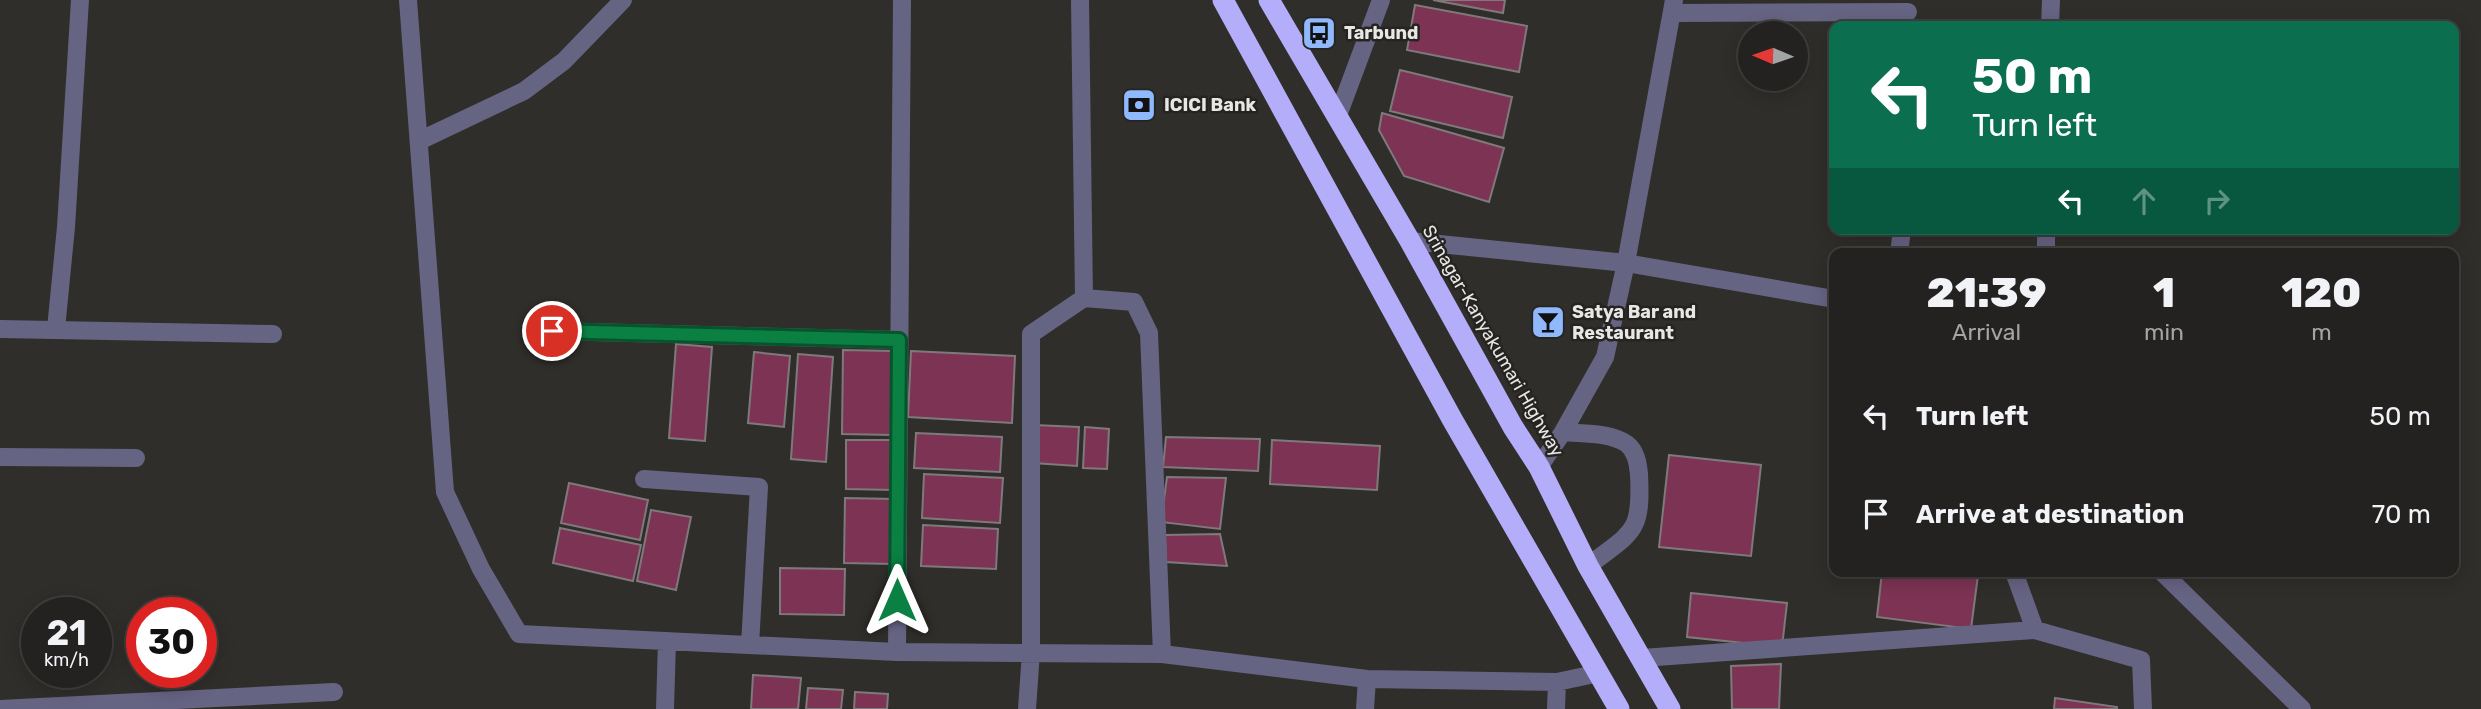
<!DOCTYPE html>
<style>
:root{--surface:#232220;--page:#2b2a29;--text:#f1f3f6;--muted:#a3a4a5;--line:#403f3e}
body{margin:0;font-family:Rubik,sans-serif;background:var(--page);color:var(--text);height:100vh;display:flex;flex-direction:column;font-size:26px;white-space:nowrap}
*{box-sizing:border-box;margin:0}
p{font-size:23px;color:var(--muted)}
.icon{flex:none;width:38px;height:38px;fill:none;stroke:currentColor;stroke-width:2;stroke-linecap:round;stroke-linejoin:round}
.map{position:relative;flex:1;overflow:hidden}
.details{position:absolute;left:1829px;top:248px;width:630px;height:329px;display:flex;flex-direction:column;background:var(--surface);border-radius:14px;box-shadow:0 4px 18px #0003,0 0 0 2px var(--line)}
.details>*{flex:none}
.banner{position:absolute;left:1829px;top:21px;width:630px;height:214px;border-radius:14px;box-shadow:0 4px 18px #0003,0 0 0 2px var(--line);background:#0b6e4f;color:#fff;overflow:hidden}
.needle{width:46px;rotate:272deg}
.controls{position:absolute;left:1738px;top:21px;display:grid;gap:14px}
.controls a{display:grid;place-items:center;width:70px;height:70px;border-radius:50%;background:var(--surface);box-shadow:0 4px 18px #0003,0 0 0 2px var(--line);font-size:35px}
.speed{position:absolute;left:21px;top:597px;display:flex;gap:14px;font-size:35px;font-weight:700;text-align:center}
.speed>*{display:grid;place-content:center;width:91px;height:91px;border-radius:50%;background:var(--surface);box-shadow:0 4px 18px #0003,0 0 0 2px var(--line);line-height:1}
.speed small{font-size:18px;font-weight:400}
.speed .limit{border:10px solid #d22;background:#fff;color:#111}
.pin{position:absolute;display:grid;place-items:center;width:60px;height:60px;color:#fff;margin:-30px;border:4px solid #fff;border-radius:50%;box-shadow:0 2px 7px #0007}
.me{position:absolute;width:77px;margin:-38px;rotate:0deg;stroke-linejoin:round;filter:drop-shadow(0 0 5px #0008)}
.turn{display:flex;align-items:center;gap:24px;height:147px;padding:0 28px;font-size:32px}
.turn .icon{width:91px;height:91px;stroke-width:2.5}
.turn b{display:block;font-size:49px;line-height:60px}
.lanes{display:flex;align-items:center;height:66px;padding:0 28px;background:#0003;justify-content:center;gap:35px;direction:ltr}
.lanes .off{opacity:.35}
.eta{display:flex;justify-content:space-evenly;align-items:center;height:119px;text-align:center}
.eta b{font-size:42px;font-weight:800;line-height:49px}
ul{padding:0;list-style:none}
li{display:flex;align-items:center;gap:21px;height:98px;padding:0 28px}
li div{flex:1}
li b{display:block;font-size:26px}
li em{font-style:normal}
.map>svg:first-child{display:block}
.building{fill:#7d3353;stroke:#7e797b;stroke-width:2}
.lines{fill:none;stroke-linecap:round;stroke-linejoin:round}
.minor{stroke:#666483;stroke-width:18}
.highway{stroke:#b4adfa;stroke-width:21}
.route-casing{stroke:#07532c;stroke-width:18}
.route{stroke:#0b8043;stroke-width:12}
.labels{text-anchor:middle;stroke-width:5;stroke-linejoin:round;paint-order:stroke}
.poi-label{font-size:18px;font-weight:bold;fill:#e8e7e5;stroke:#252421;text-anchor:start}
.street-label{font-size:18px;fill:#e8e7e5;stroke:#252421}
</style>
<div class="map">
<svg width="2481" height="709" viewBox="0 0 2481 709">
<rect width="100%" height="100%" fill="#2f2e2a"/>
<path class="building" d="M1433 0H1505L1503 13Z
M1415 5 1527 26 1519 72 1407 50Z
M1400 70 1512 97 1503 138 1390 111Z
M1382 113 1504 148 1489 202 1404 176 1379 130Z
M676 344 712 347 705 441 669 438Z
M843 350 893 351 892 435 842 434Z
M911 351 1015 356 1012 423 908 417Z
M754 352 790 356 784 427 748 423Z
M798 354 833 357 826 462 791 459Z
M1034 425 1079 427 1077 466 1033 463Z
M1085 427 1109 429 1107 469 1083 468Z
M916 433 1002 437 1000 472 914 468Z
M1166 437 1260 439 1258 471 1163 467Z
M846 440H894V490L846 489Z
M1272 440 1380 446 1377 490 1270 484Z
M1669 455 1761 465 1751 556 1659 547Z
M924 474 1003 478 1000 523 922 518Z
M1167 477 1226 478 1220 529 1161 522Z
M569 483 648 500 640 540 561 523Z
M845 498 895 499 894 564 844 563Z
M651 510 691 517 676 590 637 581Z
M923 525 998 529 996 569 921 566Z
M560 528 641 545 633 581 553 563Z
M1220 534 1227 566 1166 562 1165 535Z
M780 568 845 569 844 615 780 614Z
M1882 572H1958L1978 575 1971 629 1877 617Z
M1691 593 1787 603 1782 647 1687 637Z
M1781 664 1779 709H1732L1731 666Z
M753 675 801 678 798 709H751Z
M808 688 843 690 841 709H806Z
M855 692 888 694 887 709H854Z
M2055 698 2117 707V709H2054Z"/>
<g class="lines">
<path class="minor" d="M408 0 445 492 481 569 519 634 897 652 1162 654 1367 679 1557 682 1599 673
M1080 0 1084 298 1134 302 1149 333 1162 654
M1673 13 1908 12
M2050 26 2051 0
M1337 118 1381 0
M419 141 524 91 564 61 623 0
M1410 241 1626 263 1834 299
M1899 254 1902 229
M2046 254V229
M0 329 273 334
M56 329 66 227 80 0
M552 331 899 340
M1563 432C1583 434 1610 432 1627 444 1636 451 1638 463 1639 474 1642 534 1633 531 1588 566
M0 457 136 458
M1539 467 1563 432 1605 357 1626 263 1674 0
M644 479 759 487 750 645
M2162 572 2302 709
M2035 630 2141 660 2143 709
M897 652 902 0
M1642 658 2035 630 2014 572
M0 709 334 692
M665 709 667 641
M1027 709 1031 652V334L1084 298
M1365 709 1367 679
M1556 709 1557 682"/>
<path class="highway" d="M1223 0 1452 419 1619 709
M1269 0 1410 241 1513 427 1539 467 1588 566 1670 709"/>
</g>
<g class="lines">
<g class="route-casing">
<path id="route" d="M552 331 899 340 897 600"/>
</g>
<use href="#route" class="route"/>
</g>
<defs>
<g id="bus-square" transform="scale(1.75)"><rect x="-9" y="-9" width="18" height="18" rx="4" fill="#8fb8fd" stroke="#252421"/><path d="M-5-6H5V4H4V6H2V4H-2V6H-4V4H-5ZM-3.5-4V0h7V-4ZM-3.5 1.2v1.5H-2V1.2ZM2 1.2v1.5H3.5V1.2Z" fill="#111"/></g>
<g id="bank-square" transform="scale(1.75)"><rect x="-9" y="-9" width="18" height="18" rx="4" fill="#8fb8fd" stroke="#252421"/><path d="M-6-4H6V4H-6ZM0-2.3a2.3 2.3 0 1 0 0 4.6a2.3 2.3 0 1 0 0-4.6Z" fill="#111"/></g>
<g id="bar-square" transform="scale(1.75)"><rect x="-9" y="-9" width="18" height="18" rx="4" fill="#8fb8fd" stroke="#252421"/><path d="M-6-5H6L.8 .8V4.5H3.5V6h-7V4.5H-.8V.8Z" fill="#111"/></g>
</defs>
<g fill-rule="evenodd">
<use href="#bus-square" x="1319" y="33"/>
<use href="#bank-square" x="1139" y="105"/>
<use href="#bar-square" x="1548" y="322"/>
</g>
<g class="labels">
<g class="poi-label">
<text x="1344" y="39">Tarbund</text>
<text x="1164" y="111">ICICI Bank</text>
<text x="1572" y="318">Satya Bar and<tspan x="1572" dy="21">Restaurant</tspan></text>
</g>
<g class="street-label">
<text transform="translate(1493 341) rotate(60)" y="6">Srinagar-Kanyakumari Highway</text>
</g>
</g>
</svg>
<div class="controls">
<a><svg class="needle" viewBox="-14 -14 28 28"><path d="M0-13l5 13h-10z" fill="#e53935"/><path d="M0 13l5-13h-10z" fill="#a3a4a5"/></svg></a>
</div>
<div class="speed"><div>21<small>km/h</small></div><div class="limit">30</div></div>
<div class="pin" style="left:552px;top:331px;background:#d93025"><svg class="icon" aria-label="arrive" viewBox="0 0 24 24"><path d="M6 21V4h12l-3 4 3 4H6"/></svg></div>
<svg class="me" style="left:897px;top:600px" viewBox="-20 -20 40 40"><path d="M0-17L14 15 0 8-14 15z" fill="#0b8043" stroke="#fff" stroke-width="4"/></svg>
<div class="banner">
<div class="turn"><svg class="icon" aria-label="left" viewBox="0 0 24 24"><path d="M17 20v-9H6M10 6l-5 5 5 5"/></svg><div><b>50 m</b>Turn left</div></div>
<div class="lanes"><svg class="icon" aria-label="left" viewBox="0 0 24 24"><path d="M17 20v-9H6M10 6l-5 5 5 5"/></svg><svg class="icon off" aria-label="ahead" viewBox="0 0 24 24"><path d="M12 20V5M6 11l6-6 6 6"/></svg><svg class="icon off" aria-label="right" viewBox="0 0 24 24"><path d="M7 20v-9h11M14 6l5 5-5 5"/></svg></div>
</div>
<section class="details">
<div class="eta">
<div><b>21:39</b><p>Arrival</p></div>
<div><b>1</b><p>min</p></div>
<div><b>120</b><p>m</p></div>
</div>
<ul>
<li><svg class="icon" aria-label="left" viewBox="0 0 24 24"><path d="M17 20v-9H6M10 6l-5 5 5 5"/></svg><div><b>Turn left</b></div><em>50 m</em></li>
<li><svg class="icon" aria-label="arrive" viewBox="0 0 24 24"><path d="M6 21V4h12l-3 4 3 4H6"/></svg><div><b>Arrive at destination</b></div><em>70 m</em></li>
</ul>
</section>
</div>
